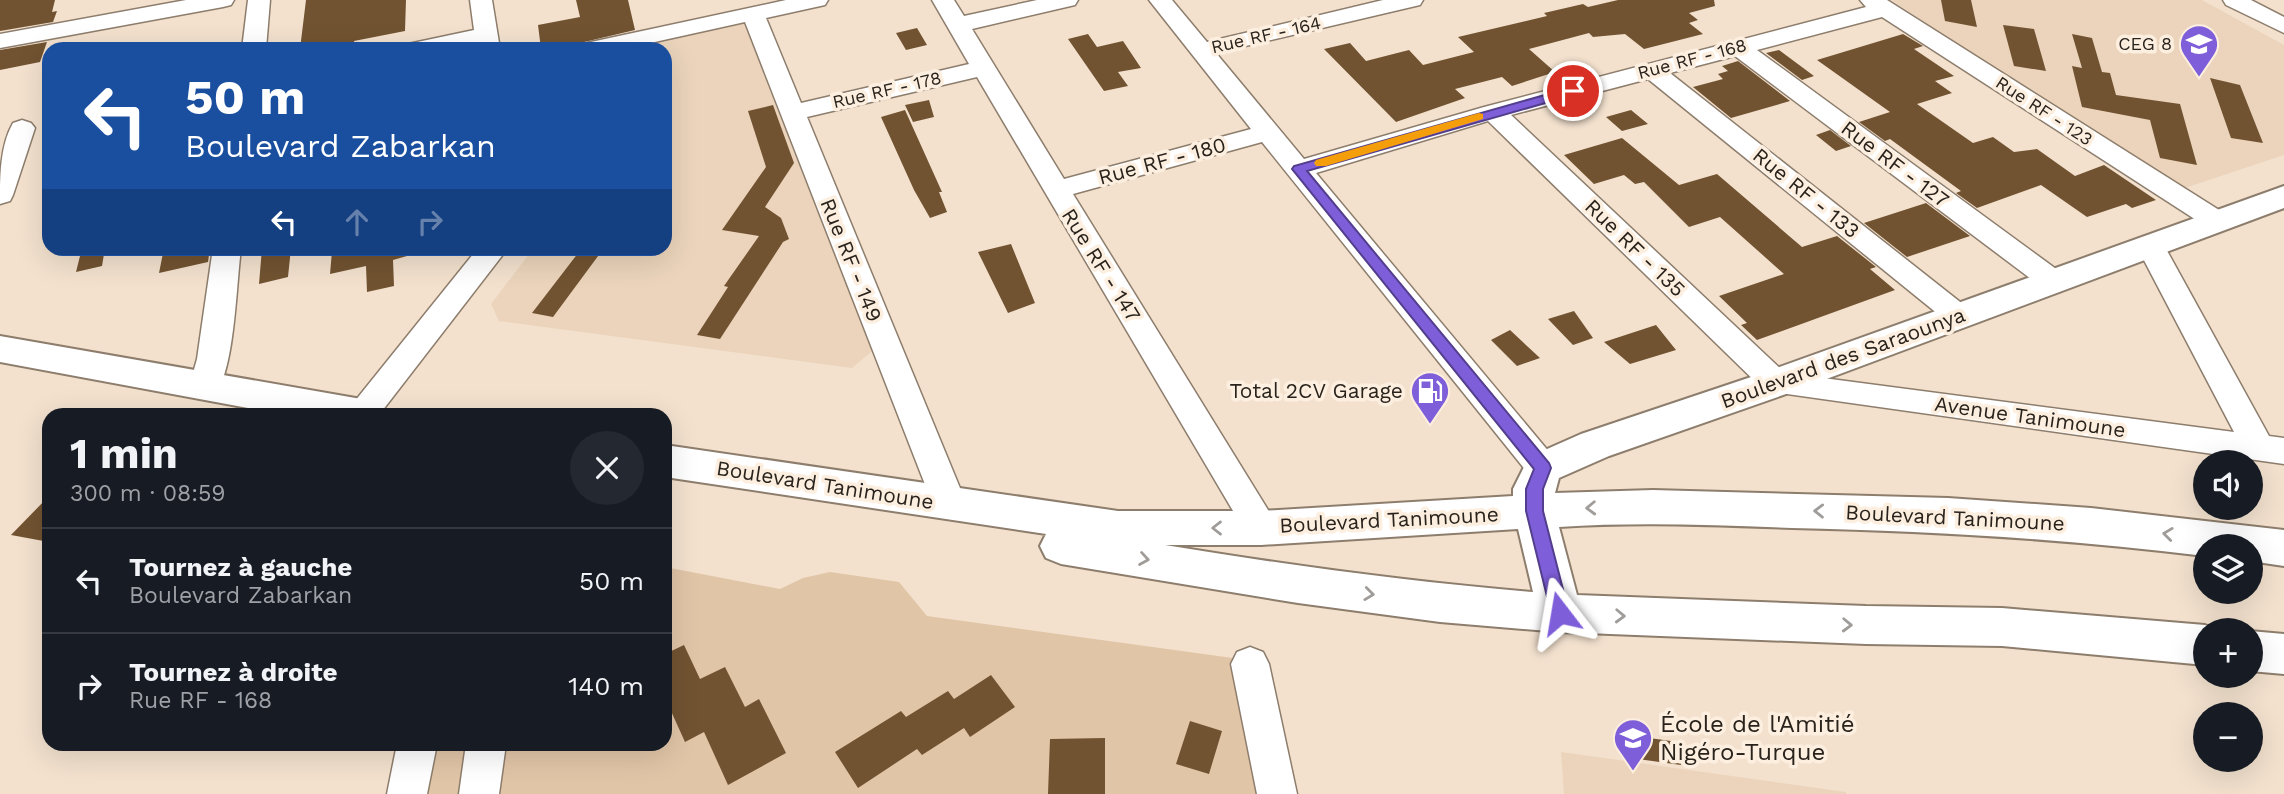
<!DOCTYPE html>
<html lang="fr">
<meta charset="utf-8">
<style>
:root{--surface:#171b24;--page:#242831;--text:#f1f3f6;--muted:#9ea1a6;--line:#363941}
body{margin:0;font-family:"Work Sans",sans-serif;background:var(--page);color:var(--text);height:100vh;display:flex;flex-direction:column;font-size:26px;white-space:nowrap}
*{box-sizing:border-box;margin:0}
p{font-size:23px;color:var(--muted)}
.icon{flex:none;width:38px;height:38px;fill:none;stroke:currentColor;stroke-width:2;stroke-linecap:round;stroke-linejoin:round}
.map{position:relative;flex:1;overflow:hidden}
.sheet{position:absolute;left:42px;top:408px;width:630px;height:343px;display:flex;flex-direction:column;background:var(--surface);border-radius:21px;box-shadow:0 7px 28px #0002}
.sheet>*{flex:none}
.banner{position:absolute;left:42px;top:42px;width:630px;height:214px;border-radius:21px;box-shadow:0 7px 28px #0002;background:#1a4fa0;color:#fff;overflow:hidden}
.buttons{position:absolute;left:2193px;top:450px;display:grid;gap:14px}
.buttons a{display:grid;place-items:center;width:70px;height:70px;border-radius:50%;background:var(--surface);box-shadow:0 7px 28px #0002;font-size:35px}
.pin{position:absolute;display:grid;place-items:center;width:60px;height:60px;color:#fff;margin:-30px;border:4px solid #fff;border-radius:50%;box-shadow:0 2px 7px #0007}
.me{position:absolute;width:77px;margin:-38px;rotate:346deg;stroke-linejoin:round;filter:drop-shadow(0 0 5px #0008)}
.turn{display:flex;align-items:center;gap:24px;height:147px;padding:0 28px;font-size:32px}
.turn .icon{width:91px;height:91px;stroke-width:2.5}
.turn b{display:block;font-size:49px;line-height:60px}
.lanes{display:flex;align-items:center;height:66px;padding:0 28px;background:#0003;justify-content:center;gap:35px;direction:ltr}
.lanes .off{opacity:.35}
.round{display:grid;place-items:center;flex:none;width:74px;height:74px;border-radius:37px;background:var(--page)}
.overview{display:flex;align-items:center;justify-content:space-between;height:119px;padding:0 28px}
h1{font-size:42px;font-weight:700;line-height:52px}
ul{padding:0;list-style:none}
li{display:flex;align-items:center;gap:21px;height:105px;padding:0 28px;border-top:2px solid var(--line)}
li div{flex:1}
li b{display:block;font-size:26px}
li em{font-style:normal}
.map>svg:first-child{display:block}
.built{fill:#ebd4bb}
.green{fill:#e1c5a7}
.building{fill:#715331}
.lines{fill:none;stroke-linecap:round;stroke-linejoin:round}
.minor-casing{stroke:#8d7d6c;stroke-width:3}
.major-casing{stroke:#8d7d6c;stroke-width:4}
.minor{fill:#fff;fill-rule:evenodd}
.major{fill:#fff;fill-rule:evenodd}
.oneway{stroke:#9f9c99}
.route{fill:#7f5fd9;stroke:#533e8d;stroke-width:2}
.slow{fill:#f59e0b}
.labels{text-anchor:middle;stroke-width:7;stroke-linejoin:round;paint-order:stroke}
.far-street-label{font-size:18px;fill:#29231c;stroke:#fdefe0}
.far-poi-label{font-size:18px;fill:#29231c;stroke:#fdefe0;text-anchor:end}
.street-label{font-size:21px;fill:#29231c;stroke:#fdefe0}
.poi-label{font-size:21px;fill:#29231c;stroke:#fdefe0;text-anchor:end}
.near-poi-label{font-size:24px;fill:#29231c;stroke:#fdefe0;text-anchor:start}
</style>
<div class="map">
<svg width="2284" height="794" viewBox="0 0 2284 794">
<rect width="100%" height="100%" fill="#f3e1ce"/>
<path class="built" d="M1891 0H2202L2284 45V155L2182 189Z
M748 19 877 347 852 368 499 321 491 304 533 249 665 248V49H609Z
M1561 752 1846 792V794H1564Z"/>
<path class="green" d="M665 567 780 589 803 578 830 572 899 582 927 616 1240 659 1266 794H423L432 744H665Z"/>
<path class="building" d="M0 0H55L52 12 57 11 53 22 0 31Z
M306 0H406L405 31 354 41 355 49H329V43L300 49Z
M576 0H628L635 30 580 43 541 49 538 25 580 17Z
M1618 0H1714L1715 6 1689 13 1698 20 1689 23 1703 34 1644 49 1625 34 1593 37 1589 33 1529 49 1555 72 1512 86 1502 77 1455 89 1465 98 1396 122 1324 49 1350 43 1366 61 1409 50 1423 65 1474 52 1458 37 1547 16 1544 13 1583 4 1588 7Z
M1941 0H1971L1977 27 1945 21Z
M2003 25 2034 29 2046 71 2014 66Z
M917 28 927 45 906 50 896 33Z
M1088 34 1097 47 1123 41 1141 68 1118 72 1128 86 1104 91 1068 39Z
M1903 34 1923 46 1914 49 1954 76 1935 81 1952 93 1917 104 1973 143 1993 137 2014 152 2037 149 2075 176 2104 165 2156 200 2132 208 2126 204 2087 217 2041 185 1977 208 1956 193 1961 191 1890 139 1885 141 1859 122 1890 112 1817 60Z
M2072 34 2092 38 2102 72 2110 73 2116 95 2180 104 2197 165 2160 158 2150 120 2082 107 2072 66 2082 68Z
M47 42 40 62 0 70V50Z
M1779 50 1814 76 1802 80 1766 53Z
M1738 61 1790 101 1731 118 1693 87 1723 79 1718 74 1728 71 1722 66Z
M2210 78 2240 85 2263 143 2231 138Z
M929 100 934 117 913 122 905 105Z
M773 105 794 163 765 207 781 218 789 239 783 242 720 339 697 335 728 287 724 286 759 236 722 230 766 167 748 111Z
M905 110 942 192H939L947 212 930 218 914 190 881 117Z
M1631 110 1648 124 1622 131 1606 117Z
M1830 130 1851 146 1836 151 1816 135Z
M1622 138 1679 185 1717 174 1802 247 1837 236 1876 267 1870 269 1895 290 1757 340 1741 325 1747 323 1719 296 1784 274 1720 217 1689 227 1644 182 1635 184 1624 175 1594 184 1564 155Z
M1926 203 1970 236 1907 257 1864 223Z
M1011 244 1035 303 1008 313 978 252Z
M82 248H105L102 266 76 272Z
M164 248H210L208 262 159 273Z
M262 248H291L288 277 259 284Z
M342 248H406L407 256 393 260 394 286 367 292 366 266 330 274 332 251Z
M582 248H604L553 317 532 313Z
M1574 311 1593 338 1573 345 1548 319Z
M1656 325 1676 350 1630 364 1604 342Z
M1510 330 1527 346 1540 358 1517 366 1491 340Z
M49 496V542L11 535Z
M684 645 700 679 725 667 745 707 759 699 786 753 728 785 704 732 685 742 671 711 665 714V654Z
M991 675 1015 707 970 737 964 728 922 755 917 749 858 788 835 752 901 711 906 717 948 691 954 699Z
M1190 721 1222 731 1209 774 1176 764Z
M1635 736 1678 742 1681 765 1638 759Z
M1105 738V794H1048L1050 739Z"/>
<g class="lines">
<g class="minor-casing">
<path id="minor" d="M186 0H234L231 5 223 7 0 48V34Z
M248 0H270L266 49H242Z
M470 0H492L500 49H476V44L451 49H404L408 44 474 30Z
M786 0H828L825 5 766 18 801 103 969 64 932 0H954L964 16 1037 0H1078L1075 5 972 29 1064 179 1251 129 1149 0H1172L1207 42 1383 0H1423L1420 5 1216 53 1304 159 1484 107 1866 7 1860 0H1887L2227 215 2231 221 2227 227 2217 230 2207 227 1882 17 1757 50 2063 274 2067 281 2063 288 2053 291 2043 288 1735 56 1670 73 1969 309 1974 316 1969 323 1959 326 1949 323 1648 79 1511 115 1785 373 2234 432 2136 245 2140 238 2150 236 2160 238 2269 436 2284 438V464L1765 391 1488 121 1316 173 1555 459 1560 468 1555 477 1543 481 1531 477 1262 142 1073 194 1273 518 1278 528 1273 538 1261 542 1249 538 977 77 807 117 967 505 962 515 950 519 938 515 933 505 745 22 623 49H579L583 44 591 42Z
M2223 0H2251L2284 17V33L2226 5Z
M22 120 31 123 35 128 13 195 10 201 0 204C0 176 0 146 13 123Z
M213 248H241C236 288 235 362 216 395L205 399 194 395 189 387 197 359Z
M478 248H508L379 415H346L351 406Z
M1250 647 1263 652 1269 664 1297 794H1257L1231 664 1237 652Z
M397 744H437L427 794H387Z
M466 744H506L499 794H459Z"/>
</g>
<g class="major-casing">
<path id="major" d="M2284 186V208L1789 393 1609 456 1559 478 1555 493 1653 490 1948 498 2091 508 2284 530V566L2250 561V546H2205V556C2067 539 1931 531 1792 528 1715 525 1637 522 1559 527L1577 595 1866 606 2002 608 2205 625 2218 630H2205V665L2002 646 1866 644 1560 632 1440 622 1298 603 1061 564 1046 558 1040 546 1046 534 665 477V445L1118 511H1261L1513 496V489L1529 457 1581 434 1763 373ZM1518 529 1533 592C1409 582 1287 565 1165 545H1261Z
M0 336 367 400 381 405 386 415H286L0 362Z
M2250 631 2284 634V674L2250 671Z"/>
</g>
<use href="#minor" class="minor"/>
<use href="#major" class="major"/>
</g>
<defs><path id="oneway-chevron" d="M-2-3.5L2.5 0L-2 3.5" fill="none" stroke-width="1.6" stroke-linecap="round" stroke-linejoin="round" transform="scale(1.75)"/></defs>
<g class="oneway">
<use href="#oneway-chevron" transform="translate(1591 508) rotate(178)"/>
<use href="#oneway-chevron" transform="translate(1819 511) rotate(-179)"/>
<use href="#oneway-chevron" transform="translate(1217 528) rotate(180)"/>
<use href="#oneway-chevron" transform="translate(2168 534) rotate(-173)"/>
<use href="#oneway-chevron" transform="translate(1144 559) rotate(9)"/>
<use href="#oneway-chevron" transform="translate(1369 594) rotate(7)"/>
<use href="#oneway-chevron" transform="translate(1620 616) rotate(2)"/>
<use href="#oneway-chevron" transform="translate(1847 625) rotate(2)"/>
</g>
<path class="route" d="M1573 87 1577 88V94L1307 171 1549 463 1551 468 1543 489V511L1569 613 1566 619 1560 621 1553 619 1551 613 1526 511V489L1534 469 1292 169 1294 166Z"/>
<path class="slow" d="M1479 113 1483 114V119L1326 166H1316L1314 163 1316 160Z"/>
<defs>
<g id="school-pin" transform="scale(2.0125)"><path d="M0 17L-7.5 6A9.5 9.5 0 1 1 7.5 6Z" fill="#7f5fd9" stroke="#fdefe0"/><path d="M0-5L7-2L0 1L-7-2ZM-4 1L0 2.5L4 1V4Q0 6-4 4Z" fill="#fff"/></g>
<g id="fuel-pin" transform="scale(2.0125)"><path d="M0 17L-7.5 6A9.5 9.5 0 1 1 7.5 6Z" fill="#7f5fd9" stroke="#fdefe0"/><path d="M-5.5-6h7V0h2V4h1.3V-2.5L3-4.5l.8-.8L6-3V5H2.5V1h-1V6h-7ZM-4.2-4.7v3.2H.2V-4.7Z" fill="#fff"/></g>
</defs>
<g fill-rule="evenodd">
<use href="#school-pin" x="2199" y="44"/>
<use href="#fuel-pin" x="1430" y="391"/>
<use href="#school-pin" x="1633" y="738"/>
</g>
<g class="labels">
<g class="far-street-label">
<text transform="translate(1266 35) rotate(-13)" y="6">Rue RF - 164</text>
<text transform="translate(1692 59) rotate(-15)" y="6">Rue RF - 168</text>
<text transform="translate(887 90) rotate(-13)" y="6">Rue RF - 178</text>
<text transform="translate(2044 111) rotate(33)" y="6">Rue RF - 123</text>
</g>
<g class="far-poi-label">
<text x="2172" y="50">CEG 8</text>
</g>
<g class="street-label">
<text transform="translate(1162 161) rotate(-15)" y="7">Rue RF - 180</text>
<text transform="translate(1895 164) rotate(37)" y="7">Rue RF - 127</text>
<text transform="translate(1806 193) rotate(39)" y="7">Rue RF - 133</text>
<text transform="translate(1635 248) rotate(44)" y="7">Rue RF - 135</text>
<text transform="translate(851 260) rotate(68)" y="7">Rue RF - 149</text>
<text transform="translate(1101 265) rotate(58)" y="7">Rue RF - 147</text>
<text transform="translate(1843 358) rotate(-20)" y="7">Boulevard des Saraounya</text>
<text transform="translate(2030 417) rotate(8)" y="7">Avenue Tanimoune</text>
<text transform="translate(825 485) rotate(9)" y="7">Boulevard Tanimoune</text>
<text transform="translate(1955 518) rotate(3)" y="7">Boulevard Tanimoune</text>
<text transform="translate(1389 520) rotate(-3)" y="7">Boulevard Tanimoune</text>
</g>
<g class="poi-label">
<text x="1403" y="398">Total 2CV Garage</text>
</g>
<g class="near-poi-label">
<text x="1660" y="732">École de l'Amitié<tspan x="1660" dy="28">Nigéro-Turque</tspan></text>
</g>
</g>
</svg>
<div class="buttons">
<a><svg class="icon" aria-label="sound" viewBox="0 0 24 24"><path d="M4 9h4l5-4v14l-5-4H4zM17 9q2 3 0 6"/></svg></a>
<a><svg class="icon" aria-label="layers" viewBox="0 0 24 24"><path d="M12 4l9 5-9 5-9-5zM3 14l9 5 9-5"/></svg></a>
<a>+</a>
<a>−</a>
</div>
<div class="pin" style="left:1573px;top:91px;background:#d93025"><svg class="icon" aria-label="arrive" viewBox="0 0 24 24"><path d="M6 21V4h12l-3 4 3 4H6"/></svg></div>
<svg class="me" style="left:1560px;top:613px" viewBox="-20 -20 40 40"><path d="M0-17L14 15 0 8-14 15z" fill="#7f5fd9" stroke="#fff" stroke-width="4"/></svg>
<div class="banner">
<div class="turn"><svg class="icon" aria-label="left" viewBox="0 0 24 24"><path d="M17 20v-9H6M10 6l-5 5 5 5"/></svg><div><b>50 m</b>Boulevard Zabarkan</div></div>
<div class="lanes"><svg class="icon" aria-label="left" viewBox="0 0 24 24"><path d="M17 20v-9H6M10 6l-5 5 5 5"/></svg><svg class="icon off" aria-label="ahead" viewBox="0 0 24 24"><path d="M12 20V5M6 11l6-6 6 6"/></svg><svg class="icon off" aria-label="right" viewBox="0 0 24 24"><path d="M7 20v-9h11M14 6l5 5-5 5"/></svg></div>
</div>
<section class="sheet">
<div class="overview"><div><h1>1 min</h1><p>300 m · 08:59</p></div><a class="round"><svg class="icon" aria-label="close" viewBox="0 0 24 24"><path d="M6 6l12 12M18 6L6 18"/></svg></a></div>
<ul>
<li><svg class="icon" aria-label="left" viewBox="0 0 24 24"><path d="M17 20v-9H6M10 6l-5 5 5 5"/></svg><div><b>Tournez à gauche</b><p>Boulevard Zabarkan</p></div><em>50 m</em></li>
<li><svg class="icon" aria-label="right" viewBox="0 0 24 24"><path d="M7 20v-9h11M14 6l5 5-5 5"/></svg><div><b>Tournez à droite</b><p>Rue RF - 168</p></div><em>140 m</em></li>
</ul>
</section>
</div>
